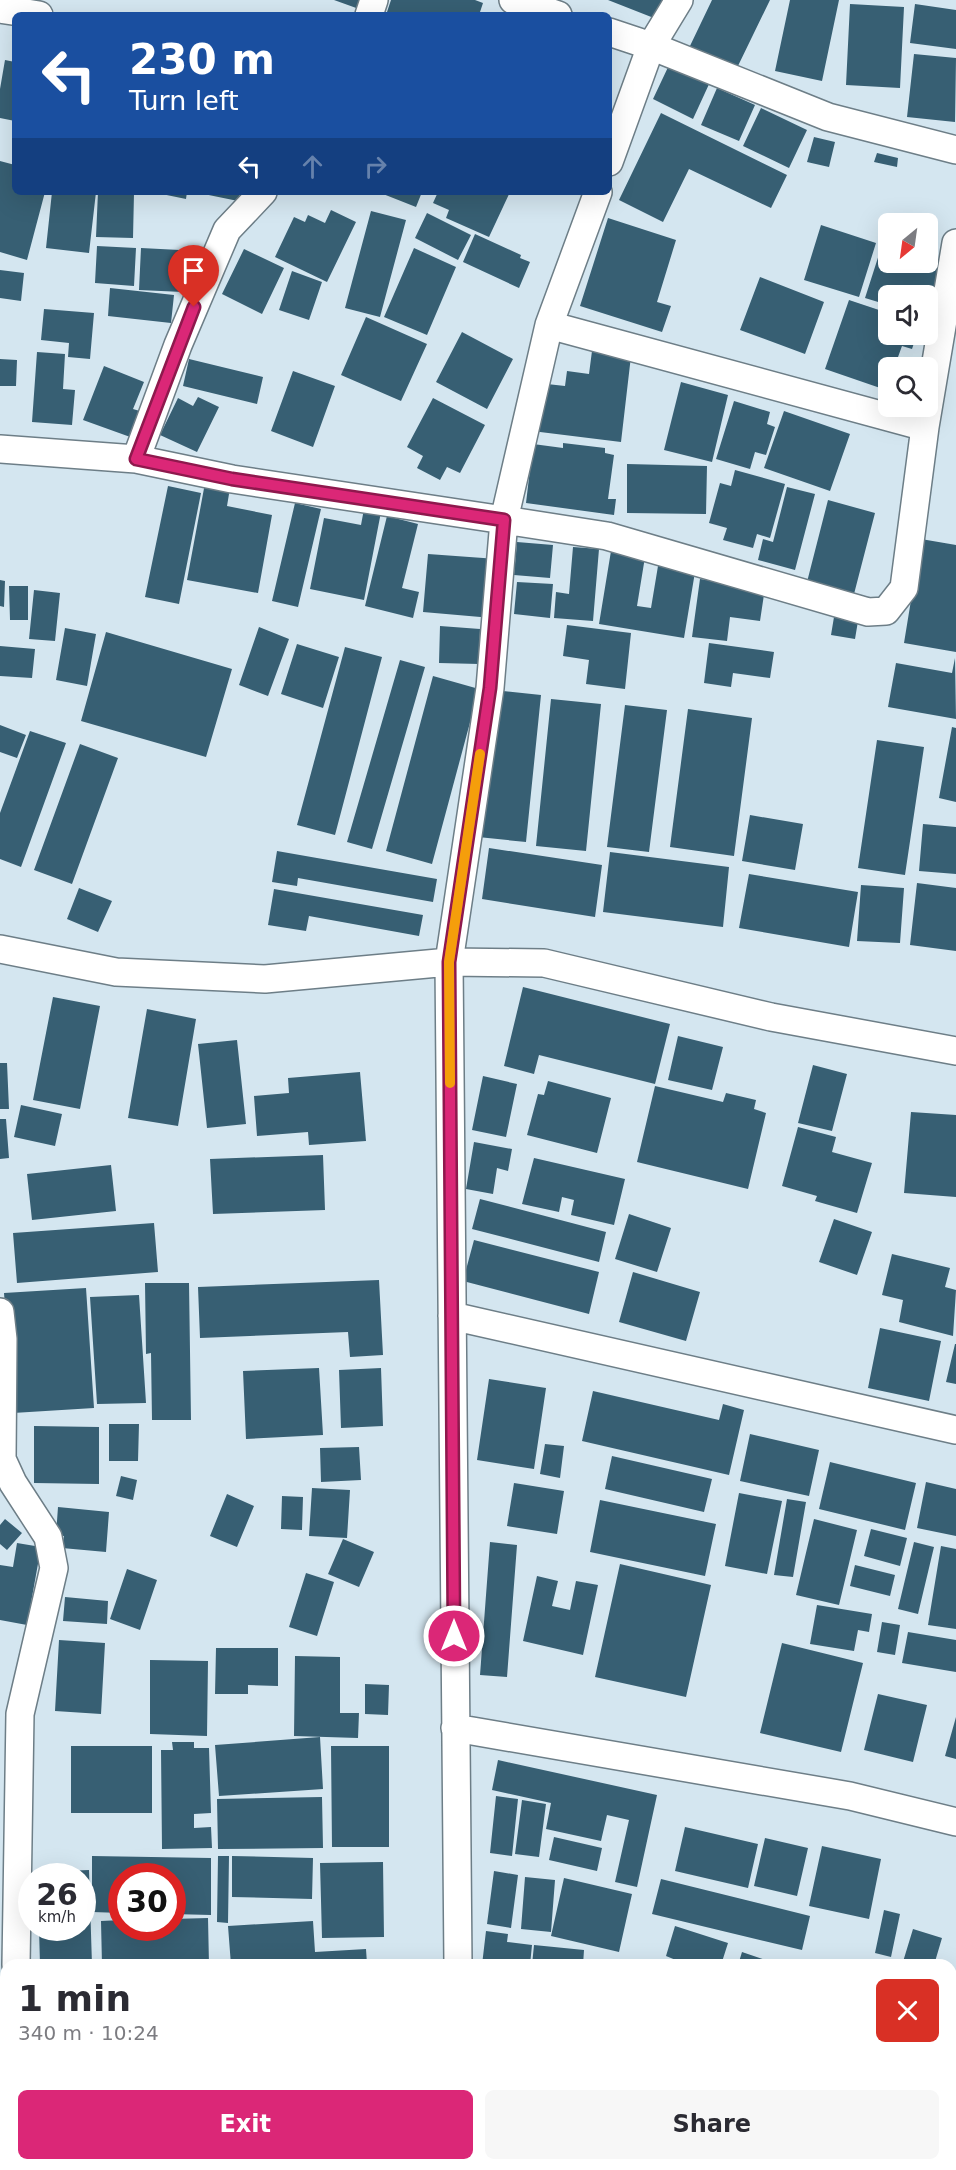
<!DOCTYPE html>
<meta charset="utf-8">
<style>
:root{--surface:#fff;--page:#f7f7f7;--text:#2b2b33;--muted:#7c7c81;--accent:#db2777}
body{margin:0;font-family:"DejaVu Sans",sans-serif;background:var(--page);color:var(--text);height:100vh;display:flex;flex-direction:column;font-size:22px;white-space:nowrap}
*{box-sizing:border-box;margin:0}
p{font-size:20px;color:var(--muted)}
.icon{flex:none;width:33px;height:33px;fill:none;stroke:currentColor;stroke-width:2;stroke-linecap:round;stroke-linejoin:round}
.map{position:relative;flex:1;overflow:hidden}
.drawer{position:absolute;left:0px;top:1959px;width:957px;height:212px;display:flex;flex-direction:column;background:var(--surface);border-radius:18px 18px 0 0;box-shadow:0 6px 24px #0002}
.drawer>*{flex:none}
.banner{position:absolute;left:12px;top:12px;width:600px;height:183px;border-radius:9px;box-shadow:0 6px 24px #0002;background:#1a4fa0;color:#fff;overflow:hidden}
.needle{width:39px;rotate:209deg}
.buttons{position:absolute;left:878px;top:213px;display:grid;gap:12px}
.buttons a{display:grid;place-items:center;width:60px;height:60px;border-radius:9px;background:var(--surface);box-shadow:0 6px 24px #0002;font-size:30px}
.speed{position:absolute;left:18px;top:1863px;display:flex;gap:12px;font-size:30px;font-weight:700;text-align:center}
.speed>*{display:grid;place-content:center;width:78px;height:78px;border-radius:50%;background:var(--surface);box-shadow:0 6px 24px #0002;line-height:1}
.speed small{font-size:15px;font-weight:400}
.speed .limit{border:9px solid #d22;background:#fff;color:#111}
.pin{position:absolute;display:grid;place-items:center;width:51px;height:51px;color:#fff;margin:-62px -26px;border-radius:50% 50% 50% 0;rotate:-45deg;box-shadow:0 0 6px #0007}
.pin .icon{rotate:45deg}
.me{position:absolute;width:66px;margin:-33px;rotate:0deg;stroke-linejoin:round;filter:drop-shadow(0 0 4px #0008)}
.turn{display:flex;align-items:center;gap:21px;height:126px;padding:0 18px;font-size:27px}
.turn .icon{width:78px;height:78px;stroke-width:2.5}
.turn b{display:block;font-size:42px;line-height:51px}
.lanes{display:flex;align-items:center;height:57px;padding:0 18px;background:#0003;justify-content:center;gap:30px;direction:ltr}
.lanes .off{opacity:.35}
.round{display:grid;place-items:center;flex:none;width:63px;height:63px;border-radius:9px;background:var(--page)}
.summary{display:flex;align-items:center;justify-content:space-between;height:102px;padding:0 18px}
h1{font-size:36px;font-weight:700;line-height:45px}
.action{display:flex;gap:12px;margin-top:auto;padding:12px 18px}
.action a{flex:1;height:69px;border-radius:9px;background:var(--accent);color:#fff;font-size:24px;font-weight:700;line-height:69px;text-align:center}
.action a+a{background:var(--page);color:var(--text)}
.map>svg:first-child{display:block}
.building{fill:#375f73}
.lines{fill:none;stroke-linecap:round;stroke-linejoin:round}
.street-casing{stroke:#6d7e87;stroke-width:30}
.street{stroke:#fff;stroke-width:27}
.route-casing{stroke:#8e194d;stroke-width:15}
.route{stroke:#db2777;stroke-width:10}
.slow{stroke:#f59e0b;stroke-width:10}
</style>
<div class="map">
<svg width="956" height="2170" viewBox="0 0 956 2170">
<rect width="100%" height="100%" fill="#d4e6f0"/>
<path class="building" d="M334 0H362L359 9Z
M391 0H475L483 3 479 15H386Z
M608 0H672L664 22Z
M712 0H770L736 70 689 48Z
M790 0H839L822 81 775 71Z
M850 4 904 7 900 88 846 85Z
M915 4 956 10V49L910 43Z
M914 54 956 58 955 122 907 117Z
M5 60 15 62V121L0 118V89Z
M670 63 710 82 693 119 653 99Z
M717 88 755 105 739 141 701 125Z
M761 108 807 130 789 168 743 146Z
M661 113 787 175 771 208 689 169 663 222 619 200Z
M814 137 835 142 829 167 807 162Z
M877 153 898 158 897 167 874 162Z
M0 161 15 165V192H45L27 260 0 252Z
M52 192H96L89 253 46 248Z
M98 192 134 193 133 238 96 237Z
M152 192H187L186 199Z
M194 192H240L238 201Z
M378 192H422L416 207Z
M438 192H510L489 237 446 218 449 210 433 203Z
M331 210 356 222 327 282 275 257 294 217 305 222 308 215 325 223Z
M371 211 406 220 380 317 345 308Z
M427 213 471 235 458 260 415 238Z
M608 218 676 240 657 302 671 306 662 332 580 306Z
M821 225 876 243 859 297 804 280Z
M475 234 521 255 520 258 530 262 519 288 463 262Z
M883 242 888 244V262H927V256L944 261 928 315 927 296H888V305L865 298Z
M97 246 136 248 134 286 95 283Z
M141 248 199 251 197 274 184 273 183 292 139 290Z
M414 248 456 267 427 335 384 317Z
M244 249 284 268 262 314 222 294Z
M0 270 24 273 21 301 0 298Z
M292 271 322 282 309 320 279 310Z
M760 277 824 302 805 354 740 330Z
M110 288 174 295 171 323 108 316Z
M849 300 888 313V334H917L912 349 902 346 894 368H888L886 390 825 369Z
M44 309 94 313 90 359 68 357 69 343 41 340Z
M366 317 427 344 401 401 341 375Z
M462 332 513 359 487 409 436 382Z
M592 351 631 356 621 442 532 431 538 383 565 386 567 371 589 374Z
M37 352 65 354 63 389 75 390 72 425 32 422Z
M0 359 17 360 16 386H0Z
M189 359 263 377 257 404 183 386Z
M104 366 144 382 133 409 143 412 133 438 83 420Z
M293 371 335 386 313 447 271 431Z
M681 382 728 395 712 462 664 450Z
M198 397 219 407 197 452 160 435 178 398 193 406Z
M433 398 485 425 460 473 447 467 440 480 417 468 423 456 407 447Z
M734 401 770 412 767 424 775 427 766 455 755 452 750 469 716 459Z
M784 411 850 434 830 491 764 468Z
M563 443 605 448V453L614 455 608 499H616L614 515 526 503 533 444 563 448Z
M627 464 707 466 706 514 627 513Z
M735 470 785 484 770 538 757 534 753 548 723 540 727 528 709 523 720 483 731 486Z
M205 483 230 488 227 506 272 515 258 593 187 580Z
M168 486 201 493 179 604 145 597Z
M787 487 815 494 795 570 758 560 763 539 773 542Z
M828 500 875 513 854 594 807 582Z
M295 503 321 509 298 607 272 601Z
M364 509 381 512 364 600 310 589 324 518 361 525Z
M387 516 418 524 402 588 419 592 413 618 365 606Z
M921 539 956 545V652L904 643Z
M517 542 553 545 550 578 514 575Z
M573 547 599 549 593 621 554 618 556 592 569 594Z
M611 551 645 557 637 606 651 608 659 560 696 566 684 638 599 624Z
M428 554 497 559 492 618 423 612Z
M700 579 765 588 760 621 730 617 727 641 692 637Z
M0 580 5 581 4 607 0 606Z
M517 582 553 584 550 618 514 614Z
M9 586H28V620H10Z
M34 590 60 593 55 641 29 639Z
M834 617 858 621 855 639 831 635Z
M567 625 631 633 625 689 586 684 589 660 563 656Z
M440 626 480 629 479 664 439 663Z
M259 627 289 639 268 696 239 685Z
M65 628 96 634 87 686 56 680Z
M106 632 232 669 206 757 81 721Z
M709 643 774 652 770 678 733 673 731 687 704 683Z
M297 644 339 657 323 708 281 694Z
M0 646 35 649 32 678 0 676Z
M345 647 382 657 335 835 297 825Z
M955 658 956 719 888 707 896 663 952 673Z
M400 660 425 667 372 849 347 842Z
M433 676 479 689 432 864 386 851Z
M494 690 541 695 526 842 478 837Z
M551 699 601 704 586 851 536 846Z
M625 705 667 710 649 852 607 847Z
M688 709 752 718 734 856 670 847Z
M0 725 26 735 17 758 0 752Z
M952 727 956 728V802L939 798Z
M30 731 66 743 21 867 0 859V813Z
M877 740 924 747 905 875 858 868Z
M80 744 118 758 72 884 34 870Z
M750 815 803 824 795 870 742 861Z
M923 824 956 827V874L919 871Z
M489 848 602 865 595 917 482 899Z
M277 851 437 879 433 902 298 878 297 886 272 882Z
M610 852 729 867 723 927 603 912Z
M749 874 858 892 849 947 739 928Z
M917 883 956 888V951L910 945Z
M861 885 904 888 900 943 857 941Z
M79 888 112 901 98 932 67 919Z
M274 889 423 915 419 936 309 916 306 931 268 925Z
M523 987 670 1024 655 1084 539 1055 534 1074 504 1066Z
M53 997 100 1006 80 1109 33 1100Z
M147 1009 196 1019 178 1126 128 1118Z
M678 1036 723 1047 712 1090 668 1080Z
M237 1040 246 1124 207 1128 198 1044Z
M0 1063H7L9 1109H0Z
M813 1065 847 1074 832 1131 798 1123Z
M360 1072 366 1141 309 1145 308 1132 257 1136 254 1096 289 1093 288 1078Z
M483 1076 517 1084 506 1137 472 1130Z
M548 1081 611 1098 597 1153 527 1135 538 1094 544 1095Z
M655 1086 723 1102 726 1093 756 1100 754 1109 766 1113 748 1189 637 1162Z
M21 1105 62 1114 55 1146 14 1137Z
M911 1112 956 1115V1197L904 1193Z
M0 1119H6L9 1158 0 1159Z
M798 1127 836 1137 832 1152 872 1163 857 1213 815 1201 817 1196 782 1186Z
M474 1142 512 1149 508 1171 497 1168 493 1194 466 1189Z
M323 1155 325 1210 213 1214 210 1159Z
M534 1158 625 1179 614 1225 571 1215 574 1200 562 1197 559 1212 522 1204Z
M111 1165 116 1211 32 1220 27 1174Z
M480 1199 606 1232 599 1262 472 1229Z
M629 1214 671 1228 657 1272 615 1259Z
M834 1219 872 1232 857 1275 819 1262Z
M154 1223 158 1272 17 1283 13 1233Z
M474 1240 599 1272 589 1314 463 1281Z
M892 1254 950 1268 945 1287 956 1290 953 1336 899 1322 903 1300 882 1295Z
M633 1272 700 1292 686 1341 619 1322Z
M379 1280 383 1355 350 1357 348 1332 200 1338 198 1287Z
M145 1283H189L191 1420H152L151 1353 146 1354Z
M86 1288 94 1408 13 1413 4 1293Z
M139 1295 146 1403 97 1404 90 1297Z
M880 1328 941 1341 929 1401 868 1388Z
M955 1344H956V1384L946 1382Z
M319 1368 323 1435 246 1439 243 1371Z
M381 1368 383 1426 341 1428 339 1370Z
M489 1379 546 1388 534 1469 477 1460Z
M593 1391 719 1420 723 1404 744 1410 729 1475 582 1441Z
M109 1424H139L138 1461H109Z
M34 1426 99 1427V1484L34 1483Z
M750 1434 819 1450 809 1496 740 1481Z
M545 1444 564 1446 560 1478 540 1474Z
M359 1447 361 1480 321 1482 320 1448Z
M612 1456 712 1479 704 1512 605 1489Z
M830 1462 916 1483 905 1530 819 1509Z
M121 1476 137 1480 133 1500 116 1496Z
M926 1482 956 1489V1536L917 1528Z
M514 1483 564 1491 557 1534 507 1526Z
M312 1488 350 1490 347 1538 309 1536Z
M739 1493 782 1501 767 1574 725 1566Z
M227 1494 254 1506 237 1547 210 1536Z
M282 1496 303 1497 302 1530 281 1529Z
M787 1499 806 1502 793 1577 774 1575Z
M600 1500 716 1524 705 1576 590 1552Z
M58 1507 109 1512 106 1552 62 1548 64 1536 56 1535Z
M5 1519 22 1533 7 1550 0 1544V1525Z
M814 1519 857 1530 839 1605 796 1595Z
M871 1529 907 1538 900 1566 864 1556Z
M343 1539 374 1552 359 1587 328 1574Z
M490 1542 517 1545 507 1677 480 1675Z
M914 1542 934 1547 918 1614 898 1609Z
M17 1543 41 1547 27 1625 0 1620V1565L13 1567Z
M941 1546 956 1549V1629L928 1625Z
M620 1564 711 1585 686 1697 595 1677Z
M855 1565 895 1575 890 1596 850 1586Z
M127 1569 157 1580 140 1630 110 1619Z
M306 1573 334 1582 317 1636 289 1627Z
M537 1576 558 1581 552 1606 570 1610 576 1581 598 1585 583 1655 523 1641Z
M65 1597 108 1601 107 1624 63 1621Z
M817 1605 872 1614 869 1632 858 1630 854 1651 810 1644Z
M882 1622 900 1625 895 1655 877 1652Z
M908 1632 956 1640V1672L902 1663Z
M59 1640 105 1643 101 1714 55 1711Z
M782 1643 863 1663 841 1752 760 1733Z
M216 1648H278V1686L248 1685V1694H215Z
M295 1656 340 1657V1713H359L358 1738 294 1736Z
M150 1660 208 1661 207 1736 150 1734Z
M365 1684 389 1685 388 1715 365 1714Z
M878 1694 927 1705 913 1762 864 1750Z
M956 1717V1759L945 1756Z
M320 1737 323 1789 219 1796 215 1745Z
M172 1742H194V1748H209L211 1813 194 1814V1828L211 1827 212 1848 162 1849 161 1750H173Z
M71 1746H152V1813H71Z
M331 1746H389V1847H332Z
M498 1760 657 1795 637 1887 615 1882 629 1820 607 1815 601 1841 546 1829 551 1803 492 1790Z
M496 1796 518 1799 512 1856 490 1853Z
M322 1797 323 1848 218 1849 217 1799Z
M522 1800 546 1804 539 1857 515 1854Z
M685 1827 758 1844 748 1888 675 1871Z
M554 1837 602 1848 597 1871 549 1860Z
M765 1838 808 1848 797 1896 754 1886Z
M822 1846 881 1859 869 1919 809 1906Z
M92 1856 211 1858V1915L172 1914V1876H122V1913L92 1912Z
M218 1856H229L228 1923 217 1922Z
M232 1856 313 1858 312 1899 232 1897Z
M383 1862 384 1937 322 1938 320 1863Z
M89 1870 92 1965H40L39 1928H82V1876H37V1872Z
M494 1871 518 1875 511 1928 487 1924Z
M525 1877 555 1880 551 1932 521 1929Z
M564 1878 632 1894 619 1952 551 1936Z
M661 1879 810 1916 802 1950 652 1914Z
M884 1910 900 1914 891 1957 875 1953Z
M208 1918 209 1965H102L101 1921 122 1920V1928H172V1919Z
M313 1921 315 1952 366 1949 367 1964 231 1965 228 1926Z
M675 1926 728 1943 721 1965H688L666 1956Z
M913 1929 942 1938 934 1965H902Z
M486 1931 508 1934 507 1942 532 1945 530 1965H482Z
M534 1945 584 1950 583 1965H532Z
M742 1952 780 1965H738Z
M955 2112H956V2139H951Z
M349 2164H404V2170H349Z
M528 2164H584L583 2170H527Z
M855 2164H901L900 2170H854Z"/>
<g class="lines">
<g class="street-casing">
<path id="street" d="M513 0 558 15
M0 9 39 15
M369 15 374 0
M609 32 651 46 828 117 956 150
M609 162 651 46 679 0
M549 325 925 427
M0 449 136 459 232 479 504 520 549 325 598 192
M136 459 178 345 227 230 263 192
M0 949 116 972 265 979 449 962 544 963 771 1017 956 1051
M0 1312 3 1339 2 1459 13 1483 48 1537 54 1568 20 1714 16 1965
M452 1316 956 1430
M455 1728 850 1796 956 1822
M458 1965 449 962 490 688 504 520 607 536 868 612 886 611 904 588 925 427 956 243
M459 2164V2170
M12 2170V2164"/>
</g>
<use href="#street" class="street"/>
</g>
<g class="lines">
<g class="route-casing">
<path id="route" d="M194 307 136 459 232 479 504 520 490 688 449 962 454 1636"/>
</g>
<use href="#route" class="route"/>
<path class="slow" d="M450 1083 449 962 480 754"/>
</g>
</svg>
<div class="buttons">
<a><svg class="needle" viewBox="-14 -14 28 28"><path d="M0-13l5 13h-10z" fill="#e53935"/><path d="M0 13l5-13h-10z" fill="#7c7c81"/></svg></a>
<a><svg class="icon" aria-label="sound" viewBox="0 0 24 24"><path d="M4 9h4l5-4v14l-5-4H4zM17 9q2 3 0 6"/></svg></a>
<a><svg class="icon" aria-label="search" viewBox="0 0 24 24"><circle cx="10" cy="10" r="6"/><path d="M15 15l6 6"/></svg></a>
</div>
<div class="speed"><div>26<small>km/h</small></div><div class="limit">30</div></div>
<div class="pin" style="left:194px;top:307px;background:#d93025"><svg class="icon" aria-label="arrive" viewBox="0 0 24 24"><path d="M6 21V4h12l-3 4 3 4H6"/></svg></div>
<svg class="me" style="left:454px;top:1636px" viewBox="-20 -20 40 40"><circle r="17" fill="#db2777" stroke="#fff" stroke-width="3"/><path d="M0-11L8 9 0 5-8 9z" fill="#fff"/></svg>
<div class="banner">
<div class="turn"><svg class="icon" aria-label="left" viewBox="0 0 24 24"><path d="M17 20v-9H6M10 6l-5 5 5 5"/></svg><div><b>230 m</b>Turn left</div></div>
<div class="lanes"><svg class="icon" aria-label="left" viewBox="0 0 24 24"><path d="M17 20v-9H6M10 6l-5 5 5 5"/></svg><svg class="icon off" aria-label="ahead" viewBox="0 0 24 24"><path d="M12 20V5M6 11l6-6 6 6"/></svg><svg class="icon off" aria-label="right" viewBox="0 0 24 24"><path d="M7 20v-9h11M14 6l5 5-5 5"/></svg></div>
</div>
<section class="drawer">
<div class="summary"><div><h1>1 min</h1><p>340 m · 10:24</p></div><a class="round" style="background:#d93025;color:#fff"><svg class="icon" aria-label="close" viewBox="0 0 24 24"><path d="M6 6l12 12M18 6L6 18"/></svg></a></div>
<div class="action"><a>Exit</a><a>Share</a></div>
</section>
</div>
